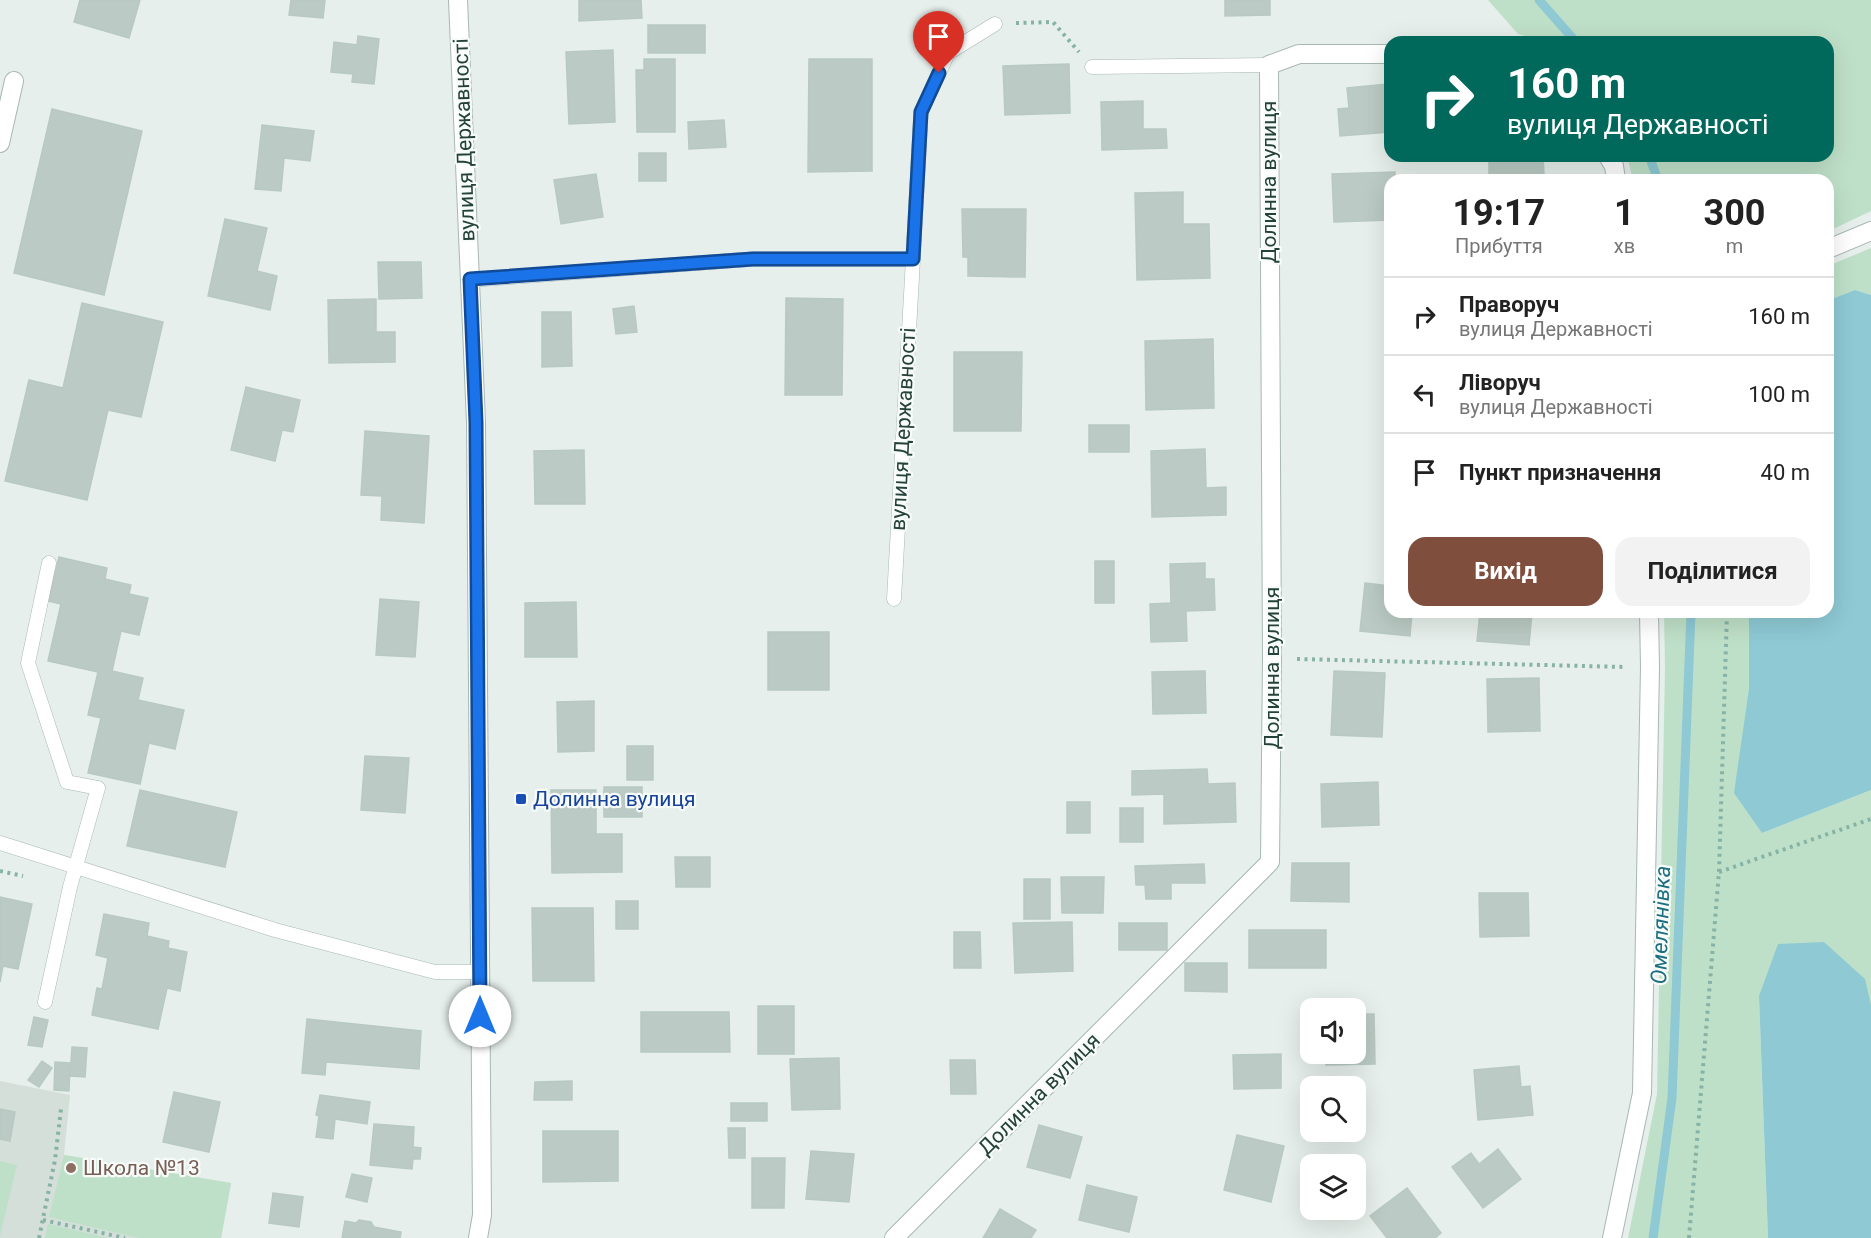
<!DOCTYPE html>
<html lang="uk">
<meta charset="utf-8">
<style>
:root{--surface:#fff;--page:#f2f2f2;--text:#222;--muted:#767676;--line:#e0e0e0;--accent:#804e3d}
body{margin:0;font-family:Roboto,sans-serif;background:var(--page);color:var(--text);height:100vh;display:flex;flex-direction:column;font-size:22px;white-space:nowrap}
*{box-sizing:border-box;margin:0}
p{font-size:20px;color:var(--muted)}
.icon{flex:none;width:33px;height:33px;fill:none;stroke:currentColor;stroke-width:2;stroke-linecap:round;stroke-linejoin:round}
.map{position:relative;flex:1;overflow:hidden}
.panel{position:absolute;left:1384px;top:174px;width:450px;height:444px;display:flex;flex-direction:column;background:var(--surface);border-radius:18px;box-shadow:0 6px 24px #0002}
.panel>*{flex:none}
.banner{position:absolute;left:1384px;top:36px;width:450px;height:126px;border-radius:18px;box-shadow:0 6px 24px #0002;background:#00695c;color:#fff;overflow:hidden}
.controls{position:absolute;left:1300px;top:998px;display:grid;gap:12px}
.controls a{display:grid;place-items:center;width:66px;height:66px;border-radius:12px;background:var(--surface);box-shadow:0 6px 24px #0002;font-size:30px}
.pin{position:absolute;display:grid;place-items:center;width:51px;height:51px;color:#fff;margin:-62px -26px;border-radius:50% 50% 50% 0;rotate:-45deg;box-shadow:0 0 6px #0007}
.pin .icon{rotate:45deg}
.me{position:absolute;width:66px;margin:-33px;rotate:0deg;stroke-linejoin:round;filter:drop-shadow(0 0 4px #0008)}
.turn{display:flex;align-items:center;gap:21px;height:126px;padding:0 24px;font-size:27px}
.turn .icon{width:78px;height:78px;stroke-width:2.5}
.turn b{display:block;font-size:42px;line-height:51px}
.eta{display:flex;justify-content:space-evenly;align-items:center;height:102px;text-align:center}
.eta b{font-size:36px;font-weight:700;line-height:42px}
.primary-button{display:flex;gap:12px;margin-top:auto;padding:12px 24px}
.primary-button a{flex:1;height:69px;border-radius:18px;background:var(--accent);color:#fff;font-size:24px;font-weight:700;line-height:69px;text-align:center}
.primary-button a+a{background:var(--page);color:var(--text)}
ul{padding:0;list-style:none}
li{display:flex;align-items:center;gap:18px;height:78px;padding:0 24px;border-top:2px solid var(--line)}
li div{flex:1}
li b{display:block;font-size:22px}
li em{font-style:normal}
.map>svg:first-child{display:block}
.built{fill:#d4dfda}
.green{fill:#bfe0c8}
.water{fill:#8ec9d4}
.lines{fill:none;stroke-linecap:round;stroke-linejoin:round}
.stream{stroke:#8ec9d4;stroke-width:9}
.building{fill:#bbcac4;stroke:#b8c9c2;stroke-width:1.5}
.service-casing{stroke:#a8b8b2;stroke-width:15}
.minor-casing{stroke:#a8b8b2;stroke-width:20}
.tertiary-casing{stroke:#a8b8b2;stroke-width:20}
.path{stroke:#86b3a5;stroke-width:4;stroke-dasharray:3 4.5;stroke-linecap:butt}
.service{stroke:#fff;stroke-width:14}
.minor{stroke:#fff;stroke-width:18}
.tertiary{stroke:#fff;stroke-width:18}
.route-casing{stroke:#114b97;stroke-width:15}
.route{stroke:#1a73e8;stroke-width:10}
.transit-dot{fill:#1a4fb4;stroke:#f7fbf9;stroke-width:2}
.education-dot{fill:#8d6e63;stroke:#f7fbf9;stroke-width:2}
.labels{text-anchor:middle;stroke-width:4.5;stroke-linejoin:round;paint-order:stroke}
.street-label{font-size:21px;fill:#24423a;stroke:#f7fbf9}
.transit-label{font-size:21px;fill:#164399;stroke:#f7fbf9;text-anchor:start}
.education-label{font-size:21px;fill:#785e54;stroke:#f7fbf9;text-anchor:start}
.water-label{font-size:22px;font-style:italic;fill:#1c6f80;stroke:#f7fbf9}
</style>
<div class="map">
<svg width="1871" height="1238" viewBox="0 0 1871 1238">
<rect width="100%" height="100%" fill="#e6efeb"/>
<path class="built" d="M0 1081 70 1095 64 1155 231 1183 221 1238H0Z"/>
<path class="green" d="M1488 0H1871V211L1829 231 1828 180H1633L1627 156H1828V42H1547L1518 34Z
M1871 248V295L1855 290 1829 300 1828 266Z
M1664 612H1749V689L1762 833 1871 790V1238L1759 996 1768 1238H1628L1657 1094 1665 667Z
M64 1155 231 1183 221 1238H138L49 1217Z
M0 1161 17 1165 0 1236Z
M48 1224 109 1238H45Z"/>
<path class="water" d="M1855 290 1871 295V790L1762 833 1734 793 1749 689V612H1828L1829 300Z
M1824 942 1865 979 1871 1005V1238H1768L1759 996 1778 944Z"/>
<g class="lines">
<path class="stream" d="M1539 0 1576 42
M1649 156 1658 180
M1653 1238 1672 1098 1691 612"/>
</g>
<path class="building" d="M80 0H140L129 38 74 22Z
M291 0H325L323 18 289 15Z
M579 0H641L642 18 579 21Z
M1225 0H1270V15L1225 16Z
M648 25H705V53H648Z
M358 36 379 39 374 84 352 82 353 74 331 72 334 42 357 45Z
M613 50 615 122 569 124 566 52Z
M644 59H675V132H637L636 70H644Z
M809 59H872V171L808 172Z
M1069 64 1070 113 1005 115 1003 66Z
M1388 84 1390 132 1340 136 1338 109 1349 108 1347 88Z
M1143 101V129H1166L1167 148 1102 150 1101 102Z
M52 109 142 131 104 295 14 273Z
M724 120 726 147 689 149 688 122Z
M262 125 314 131 310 161 284 158 281 191 255 189Z
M639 153H666V181H639Z
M1489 156H1543L1544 175H1524V180H1489Z
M1395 172V180H1390V220L1334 222 1332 174Z
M596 174 603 217 561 224 554 180Z
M1183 192V224H1209L1210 278 1137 280 1135 193Z
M962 209H1026L1025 277 968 276V257H963Z
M225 219 267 228 257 271 277 276 270 310 208 296Z
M378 262H421L422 298 379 299Z
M786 298 843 299 842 395H785Z
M376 299V332H395V362L329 363 328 300Z
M82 303 163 322 141 417 108 410 87 500 5 481 29 380 63 388Z
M634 306 637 332 616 334 613 309Z
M542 312H571L572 366 542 367Z
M1213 339 1214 408 1146 410 1145 341Z
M954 352H1022L1021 431H954Z
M246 387 300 400 293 432 282 430 275 461 231 450Z
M1089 425H1129V452H1089Z
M365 431 429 436 424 523 381 520 382 496 361 495Z
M1205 449 1206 488 1226 487V515L1152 517 1151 451Z
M584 450 585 504H535L534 451Z
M59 557 107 568 105 579 131 585 129 594 148 598 139 635 121 631 112 671 143 678 138 700 184 710 175 749 149 743 140 784 88 773 101 718 88 715 98 672 48 661 61 604 48 601Z
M1095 561H1114V603H1095Z
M1205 563V579H1214L1215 610 1186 611 1187 641 1151 642 1150 604 1171 603 1170 564Z
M1365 583 1390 586V612H1412L1410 636 1360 631Z
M380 599 419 602 415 657 376 655Z
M576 602 577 657H525V603Z
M1480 612H1532L1529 645 1477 641Z
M768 632H829V690H768Z
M1205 671 1206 713 1153 714 1152 672Z
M1334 671 1385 673 1382 737 1331 735Z
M1539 678 1540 731 1488 732 1487 679Z
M594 701V751L558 752 557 702Z
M627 746H653V780H627Z
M365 756 409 758 405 813 361 810Z
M1207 769 1208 784 1235 783 1236 822 1164 824V794L1132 795V771Z
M1378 782 1379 825 1322 827 1321 784Z
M604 787H642V817H604Z
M140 790 237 812 225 867 127 846Z
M551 790H596V834H622V872L552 873Z
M1067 802H1090V833H1067Z
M1120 808H1143V842H1120Z
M675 857H710V887H676Z
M1292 863H1349V902L1291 901Z
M1204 864 1205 883H1171V899H1146L1145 885H1136L1135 866Z
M1061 877H1104L1103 913H1062Z
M1024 879H1050V919H1024Z
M1479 893H1528L1529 936 1480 937Z
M0 897 32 904 18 969 3 966 0 982Z
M616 901H638V929H616Z
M532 908H593L594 981H533Z
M104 914 149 923 147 936 169 941 168 948 187 952 180 991 167 988 158 1029 92 1015 97 988 102 989 108 958 96 955Z
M1072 922 1073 971 1015 973 1013 923Z
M1119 923H1167V950H1119Z
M1249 930H1326V968H1249Z
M954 932H980L981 968H954Z
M1185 963H1227V992L1185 991Z
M758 1006H794V1054H758Z
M641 1012H729L730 1052H641Z
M1356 1014H1374L1375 1064 1326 1065V1053H1356Z
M34 1017 48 1020 42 1047 28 1045Z
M307 1019 421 1031 419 1069 326 1062 325 1075 302 1073Z
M72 1047 87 1048 85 1077 70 1076Z
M1281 1054V1088L1234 1089 1233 1055Z
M839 1058 840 1109 792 1110 790 1059Z
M950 1060H975L976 1094H951Z
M42 1061 52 1068 39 1087 28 1080Z
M55 1062 70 1063 69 1091 54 1090Z
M1519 1066 1521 1087 1530 1086 1533 1115 1478 1120 1474 1070Z
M572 1081V1100H534L535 1082Z
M174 1092 220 1102 209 1152 163 1142Z
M320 1095 370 1102 367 1124 335 1119 333 1139 316 1137 319 1116 316 1115Z
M731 1103H767V1121H731Z
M0 1109 15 1112 10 1141 0 1139Z
M374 1124 414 1127 413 1147 421 1148 420 1159H413L412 1169 370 1165Z
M1039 1125 1082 1137 1070 1178 1027 1167Z
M728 1128H745V1158H729Z
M543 1131H618V1181L543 1182Z
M1237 1135 1284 1146 1271 1202 1224 1190Z
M1498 1149 1521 1179 1483 1208 1452 1167 1471 1153 1479 1164Z
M811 1151 854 1154 849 1202 806 1199Z
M752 1158H785L784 1208H752Z
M352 1174 372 1178 367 1202 346 1197Z
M1087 1185 1137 1197 1129 1232 1079 1220Z
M1407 1188 1441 1233 1435 1238H1387L1370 1216Z
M273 1193 303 1197 299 1227 269 1223Z
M1000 1209 1036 1230 1031 1238H983Z
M359 1220 371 1222 374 1227 401 1232 400 1238H342L345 1221 356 1223Z"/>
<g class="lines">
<g class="service-casing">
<path id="service" d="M1092 67 1269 65
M913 259 921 112 948 53 995 24
M470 280 753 259H913L894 599
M0 843 275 930 435 972H480
M45 1002 70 887 98 788 67 782 28 663 49 563"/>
</g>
<g class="minor-casing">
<path id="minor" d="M0 143 14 81
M1608 156 1614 166 1616 180
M1828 249 1871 231
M894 1238 1270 862 1272 658 1269 65 1299 54H1390
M1612 1238 1642 1093 1650 667 1649 612"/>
</g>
<g class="tertiary-casing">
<path id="tertiary" d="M458 0 476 422 482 1215 478 1238"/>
</g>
<path class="path" d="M1016 23 1053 22 1079 52
M1297 659 1625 667
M0 871 23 876
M1719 872 1871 819
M43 1220 125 1238
M39 1238 55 1160 61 1109
M1689 1238 1719 872 1727 612"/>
<use href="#service" class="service"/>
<use href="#minor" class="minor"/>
<use href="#tertiary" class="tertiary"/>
</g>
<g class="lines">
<g class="route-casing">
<path id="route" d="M480 1016 476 422 470 279 753 259H913L921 112 939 73"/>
</g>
<use href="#route" class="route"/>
</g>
<rect class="transit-dot" x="515" y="793" width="12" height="12" rx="3"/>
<circle class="education-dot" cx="71" cy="1168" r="6"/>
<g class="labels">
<g class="street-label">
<text transform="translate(464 140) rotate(-92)" y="7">вулиця Державності</text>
<text transform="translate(1269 182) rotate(-90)" y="7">Долинна вулиця</text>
<text transform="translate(903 429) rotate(-87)" y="7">вулиця Державності</text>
<text transform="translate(1272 668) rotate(-90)" y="7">Долинна вулиця</text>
<text transform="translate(1039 1094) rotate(-45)" y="7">Долинна вулиця</text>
</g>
<g class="transit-label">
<text x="533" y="806">Долинна вулиця</text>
</g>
<g class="education-label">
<text x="83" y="1175">Школа №13</text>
</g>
<g class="water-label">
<text transform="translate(1660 925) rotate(-88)" y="8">Омелянівка</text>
</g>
</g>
</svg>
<div class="controls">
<a><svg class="icon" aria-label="sound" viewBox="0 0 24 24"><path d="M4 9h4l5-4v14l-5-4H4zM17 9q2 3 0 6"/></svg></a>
<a><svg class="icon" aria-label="search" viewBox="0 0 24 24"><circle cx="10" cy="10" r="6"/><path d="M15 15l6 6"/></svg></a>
<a><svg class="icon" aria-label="layers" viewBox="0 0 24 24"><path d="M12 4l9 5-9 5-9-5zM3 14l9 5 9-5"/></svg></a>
</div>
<div class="pin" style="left:939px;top:73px;background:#d93025"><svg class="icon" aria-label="arrive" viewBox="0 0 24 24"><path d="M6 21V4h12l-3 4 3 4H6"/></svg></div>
<svg class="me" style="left:480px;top:1016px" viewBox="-20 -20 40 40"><circle r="19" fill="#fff"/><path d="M0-13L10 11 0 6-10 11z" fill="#1a73e8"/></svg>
<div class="banner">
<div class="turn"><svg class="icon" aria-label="right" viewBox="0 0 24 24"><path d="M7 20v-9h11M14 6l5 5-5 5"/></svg><div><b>160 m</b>вулиця Державності</div></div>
</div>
<section class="panel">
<div class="eta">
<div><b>19:17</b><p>Прибуття</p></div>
<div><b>1</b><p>хв</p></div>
<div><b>300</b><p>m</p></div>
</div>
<ul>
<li><svg class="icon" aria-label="right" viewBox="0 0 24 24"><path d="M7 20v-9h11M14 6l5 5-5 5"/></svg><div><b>Праворуч</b><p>вулиця Державності</p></div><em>160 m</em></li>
<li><svg class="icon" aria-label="left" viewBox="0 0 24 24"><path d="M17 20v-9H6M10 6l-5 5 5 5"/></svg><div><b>Ліворуч</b><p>вулиця Державності</p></div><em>100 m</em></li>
<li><svg class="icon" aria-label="arrive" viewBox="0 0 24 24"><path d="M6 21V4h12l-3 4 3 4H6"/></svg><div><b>Пункт призначення</b></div><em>40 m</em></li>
</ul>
<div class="primary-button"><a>Вихід</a><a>Поділитися</a></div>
</section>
</div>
